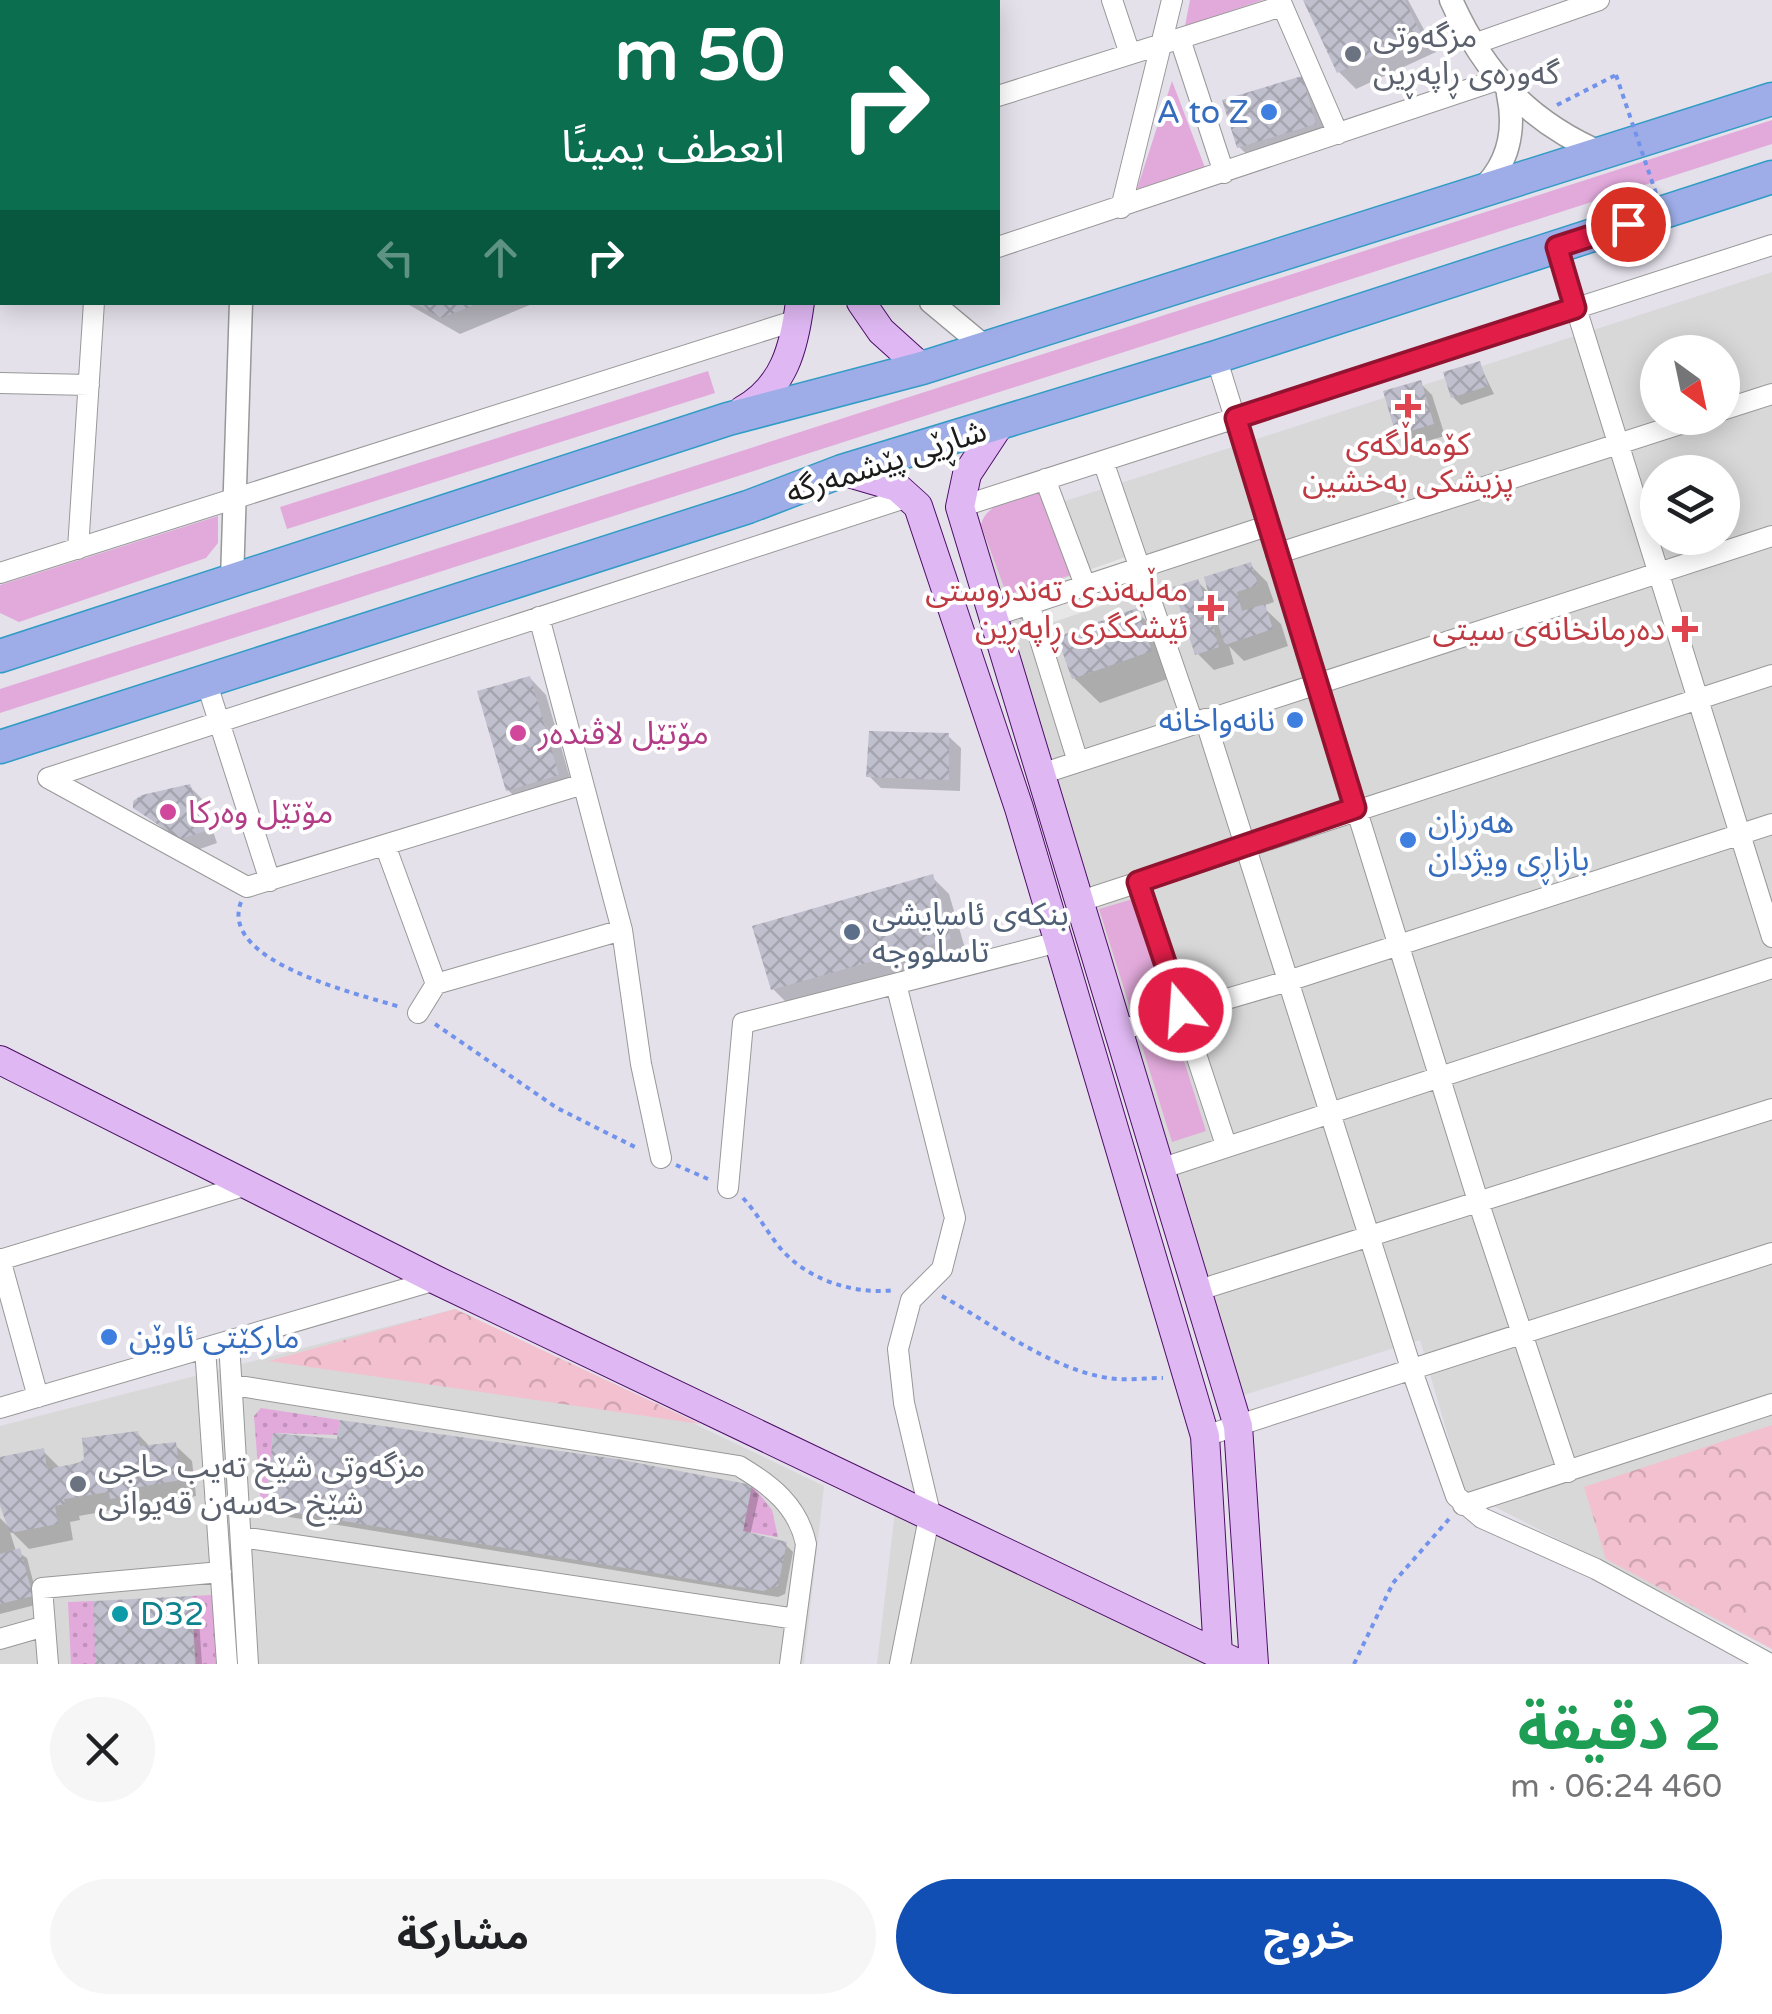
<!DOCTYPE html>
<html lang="ar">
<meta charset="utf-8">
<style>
:root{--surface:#fff;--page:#f6f6f6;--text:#202124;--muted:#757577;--accent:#114fb4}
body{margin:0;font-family:"Varela Round","Noto Sans Arabic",sans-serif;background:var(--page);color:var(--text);direction:rtl;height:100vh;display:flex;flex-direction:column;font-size:38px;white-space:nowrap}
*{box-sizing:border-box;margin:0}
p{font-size:32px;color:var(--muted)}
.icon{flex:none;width:55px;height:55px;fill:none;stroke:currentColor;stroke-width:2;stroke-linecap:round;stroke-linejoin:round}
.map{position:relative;height:1664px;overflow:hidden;direction:ltr}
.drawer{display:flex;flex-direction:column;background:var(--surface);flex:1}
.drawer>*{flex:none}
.banner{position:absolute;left:0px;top:0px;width:1000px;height:305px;box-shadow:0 5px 25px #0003;direction:rtl;background:#0b6e4f;color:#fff;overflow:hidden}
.needle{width:65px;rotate:147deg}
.buttons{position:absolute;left:1640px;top:335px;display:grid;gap:20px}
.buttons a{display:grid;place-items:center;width:100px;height:100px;border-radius:50%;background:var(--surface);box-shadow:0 5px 25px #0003;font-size:50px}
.pin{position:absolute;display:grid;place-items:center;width:85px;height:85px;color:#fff;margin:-42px;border:5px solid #fff;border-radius:50%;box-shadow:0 2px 10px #0007}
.me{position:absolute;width:110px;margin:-55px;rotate:342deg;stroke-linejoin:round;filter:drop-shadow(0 0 8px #0008)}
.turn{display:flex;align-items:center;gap:35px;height:210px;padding:0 50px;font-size:45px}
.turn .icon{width:130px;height:130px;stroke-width:2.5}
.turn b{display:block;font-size:70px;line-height:85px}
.lanes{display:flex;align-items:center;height:95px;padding:0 50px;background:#0003;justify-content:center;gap:50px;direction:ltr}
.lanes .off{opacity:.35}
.round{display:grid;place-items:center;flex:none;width:105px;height:105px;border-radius:52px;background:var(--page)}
.overview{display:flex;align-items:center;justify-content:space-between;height:170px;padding:0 50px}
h1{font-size:60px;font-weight:700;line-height:75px;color:#1e9e55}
.cta{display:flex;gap:20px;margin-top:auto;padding:20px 50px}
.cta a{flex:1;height:115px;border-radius:60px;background:var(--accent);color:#fff;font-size:40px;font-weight:700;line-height:115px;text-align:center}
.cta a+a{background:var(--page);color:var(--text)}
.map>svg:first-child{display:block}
.residential{fill:#d8d8d9;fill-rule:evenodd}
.grass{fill:url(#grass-dots)}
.park{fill:url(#park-crowns)}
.garden{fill:#e2aadb}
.parking{fill:#e7e7e7}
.shadow{fill:#0003}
.building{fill:url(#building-cross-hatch)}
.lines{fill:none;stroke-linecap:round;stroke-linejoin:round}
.service-casing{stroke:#989898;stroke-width:12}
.minor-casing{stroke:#989898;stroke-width:22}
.tertiary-casing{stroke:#989898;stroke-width:25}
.secondary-casing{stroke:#4e0e66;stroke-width:30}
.trunk-casing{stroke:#329cc5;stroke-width:35}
.path{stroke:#7193ec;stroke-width:4;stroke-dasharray:5 5;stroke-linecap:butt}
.service{stroke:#fff;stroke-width:10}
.minor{stroke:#fff;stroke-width:20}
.tertiary{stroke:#fff;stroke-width:22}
.secondary{stroke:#dfb8f3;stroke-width:28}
.trunk{stroke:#9eade8;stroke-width:32}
.path-bridge{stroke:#7193ec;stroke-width:4;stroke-dasharray:5 5;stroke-linecap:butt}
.route-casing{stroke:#92132f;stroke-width:25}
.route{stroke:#e11d48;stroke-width:18}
.worship-dot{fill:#6b7280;stroke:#fff;stroke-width:4}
.shop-dot{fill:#3f7fe0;stroke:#fff;stroke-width:4}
.health-dot{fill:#e0444e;stroke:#fff;stroke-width:4}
.hotel-dot{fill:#d1479c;stroke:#fff;stroke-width:4}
.service-dot{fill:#5c6f8a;stroke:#fff;stroke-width:4}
.culture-dot{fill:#0f9aa8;stroke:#fff;stroke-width:4}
.labels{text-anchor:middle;stroke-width:8;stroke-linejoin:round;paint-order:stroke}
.worship-label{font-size:32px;fill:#5b616d;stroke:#fff;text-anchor:start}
.shop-label{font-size:32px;fill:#366cbe;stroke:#fff;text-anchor:end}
.health-label{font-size:32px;fill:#be3a42;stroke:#fff;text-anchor:end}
.street-label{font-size:32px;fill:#1b1b1b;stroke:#fff}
.hotel-label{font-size:32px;fill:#b23c85;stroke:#fff;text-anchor:start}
.service-label{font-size:32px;fill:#4e5e75;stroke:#fff;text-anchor:start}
.culture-label{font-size:32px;fill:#0d838f;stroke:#fff;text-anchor:start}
</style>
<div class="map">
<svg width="1772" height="1664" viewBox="0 0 1772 1664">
<defs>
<pattern id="grass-dots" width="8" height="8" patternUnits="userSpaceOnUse" patternTransform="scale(2.5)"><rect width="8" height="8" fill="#e2aadb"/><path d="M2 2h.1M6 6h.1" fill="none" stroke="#c192bb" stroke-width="1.8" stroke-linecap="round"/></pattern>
<pattern id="park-crowns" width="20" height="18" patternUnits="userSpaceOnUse" patternTransform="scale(2.5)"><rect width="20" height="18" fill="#f3c0cf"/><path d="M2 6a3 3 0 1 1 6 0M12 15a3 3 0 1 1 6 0" fill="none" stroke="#d0a4b1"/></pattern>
<pattern id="building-cross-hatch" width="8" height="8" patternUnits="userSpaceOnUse" patternTransform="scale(2.5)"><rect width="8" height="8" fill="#c0bfcd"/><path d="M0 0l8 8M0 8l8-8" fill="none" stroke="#a4a4af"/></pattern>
</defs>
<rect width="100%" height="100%" fill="#e4e1eb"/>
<path class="residential" d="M1772 272V1649L1464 1491 1420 1340 1244 1395 976 530ZM1658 352H1722V418H1658ZM1658 472H1722V538H1658Z
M455 1309 824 1486 804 1664H0V1426Z
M895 1512 1213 1664H877Z"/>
<path class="grass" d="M261 1408 340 1420 338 1435 273 1433 266 1508 261 1506 254 1416Z
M752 1485 772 1510 778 1537 743 1531Z
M212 1595 216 1664H196L191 1596Z
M94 1601 98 1664H71L68 1602Z"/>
<path class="park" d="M455 1309 700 1424 269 1361Z
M1772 1425V1649L1606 1559 1584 1487Z"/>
<path class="garden" d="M1190 0H1263L1185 26Z
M1172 81 1207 173 1137 189Z
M1772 120V144L0 713V689Z
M708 371 715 393 287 529 280 507Z
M1042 490 1071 575 1007 595 981 525C986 501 1022 497 1042 490Z
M218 516V543L206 558 19 622 0 613V585Z
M1133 899 1165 1000 1131 1011 1099 909Z
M1174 1029 1206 1131 1172 1142 1140 1040Z"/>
<path class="parking" d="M1128 556 1141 592 1051 623 1039 588Z"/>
<path class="shadow" d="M1305 0H1408L1436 52 1356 89 1339 72Z
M1301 79 1313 91 1327 136 1252 159 1239 147Z
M404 302H537L460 334Z
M1479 363 1494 394 1461 405 1453 397Z
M1420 383 1432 395 1445 436 1410 446 1398 434Z
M1250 565 1267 582 1274 602 1262 606 1281 624 1288 646 1244 661 1229 646 1234 664 1214 670 1197 653 1198 582 1212 596Z
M1136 611 1162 636 1176 676 1100 703 1074 678Z
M530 678 546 695 574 792 525 807 508 790Z
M948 736 961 748 960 791 881 788 869 776Z
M190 787 202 799 217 843 194 851 138 810Z
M932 877 949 894 967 955 790 1006 773 989Z
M137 1433 151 1448 175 1445 192 1461 196 1496 148 1504 150 1511 129 1514 123 1508 79 1516 80 1520 70 1522 73 1540 29 1549 9 1529 16 1551 27 1558 39 1604 0 1614V1518L12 1530 0 1486V1460L43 1451 60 1468 87 1460Z
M339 1442 751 1487 759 1495 750 1536 785 1544 793 1552 785 1594 778 1597 277 1515 269 1507Z
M190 1598 198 1606 202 1664H100Z"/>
<path class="building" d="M1303 0H1405L1421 34 1337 73Z
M1302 76 1316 124 1237 148 1222 100Z
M413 302H480V303L441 318Z
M1480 361 1488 386 1451 398 1443 372Z
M1421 380 1434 424 1396 435 1383 391Z
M1251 562 1258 585 1237 592 1242 611 1265 604 1273 629 1225 645 1216 618 1211 620 1219 647 1195 655 1173 587 1198 579 1207 605 1211 603 1204 577Z
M1137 608 1152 651 1072 679 1057 637Z
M530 676 559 775 506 791 477 691Z
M869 731 949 733V780L866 777Z
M190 784 206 831 180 839 133 808V801L142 795Z
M933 874 951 939 771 990 752 926Z
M340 1420 617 1459 752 1485 743 1531 787 1542 778 1586 763 1591 266 1508 273 1433 337 1439Z
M138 1431 140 1446 176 1442 181 1480 133 1488 135 1495 110 1499 109 1492 64 1499 65 1504 55 1506 58 1524 10 1533 0 1506V1457L44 1448 47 1469 79 1463 84 1459 82 1438Z
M20 1548 33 1596 0 1604V1554Z
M191 1596 195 1664H95L94 1601Z"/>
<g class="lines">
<g class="service-casing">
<path id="service" d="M495 0 499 2"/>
</g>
<g class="minor-casing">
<path id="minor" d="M1112 0 1130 54
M1280 0 1338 134
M103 2V0
M1180 39 1224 173
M0 40H2
M1474 44 1599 0
M998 96 1282 6
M0 189H2
M1121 208 1172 0
M998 247 1497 80
M1557 247 1772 937
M1216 357 1478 1201 1568 1472
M0 383 89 385
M1722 410 1772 394
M1103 461 1193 723
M1045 479 1085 585
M960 507 1772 245
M78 549 94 302
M1276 554 1699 418
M0 573 797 320
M1029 604 1078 762
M993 616 1267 526
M539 617 622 930 641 1064 661 1158
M206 681 270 881
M1205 719 1411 1368 1456 1496 1482 1518 1596 1569 1770 1664
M1041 774 1772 536
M48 778 911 496
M48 778 247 887 580 785
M385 845 436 984
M1139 882 1226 1145
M1081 901 1772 675
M896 984 955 1218 942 1269 911 1300 898 1349 904 1403 930 1513 900 1664
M418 1013 436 984 622 930
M1121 1030 1288 981 1772 824
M1160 1169 1772 968
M728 1188 743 1023 1058 942
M0 1259 38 1397
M0 1260 244 1186
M1196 1291 1772 1109
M229 1342 248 1664
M205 1348 227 1664
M233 1385 739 1466C771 1485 798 1506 806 1544L790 1664
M0 1408 436 1280
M1205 1436 1772 1253
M1463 1505 1772 1404
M241 1537 796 1619
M0 1639 45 1626
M48 1664 42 1588 221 1572"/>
</g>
<g class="tertiary-casing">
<path id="tertiary" d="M852 0 853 2
M1451 0C1484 74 1530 123 1604 154
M258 2V0
M1480 191C1508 165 1516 131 1508 94
M931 302 985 347
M232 580 241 302"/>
</g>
<g class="secondary-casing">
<path id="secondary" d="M768 0V2
M813 0V2
M861 302 881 331 922 368
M743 410C784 387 794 348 800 302
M1000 424 967 474 960 507 1238 1426 1254 1664
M842 471 897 487 918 506 1019 808 1205 1436 1218 1654
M0 1060 436 1280 1239 1664"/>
</g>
<g class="trunk-casing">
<path id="trunk" d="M0 656 728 419 922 368 1772 99
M0 747 748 507 842 471 1216 357 1772 177"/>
</g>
<path class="path" d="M1557 105 1616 75
M241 902C218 962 359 994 400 1007
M435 1024 557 1108 639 1149
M676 1165 708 1179
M743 1198C757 1213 767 1232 781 1249 808 1280 854 1295 895 1290
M942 1296C992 1324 1050 1369 1108 1378 1126 1381 1145 1378 1163 1378
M1354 1664 1393 1583 1449 1519"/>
<use href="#service" class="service"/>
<use href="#minor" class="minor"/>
<use href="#tertiary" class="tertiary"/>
<use href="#secondary" class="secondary"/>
<use href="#trunk" class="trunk"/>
<path class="path-bridge" d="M1616 75 1667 226"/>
</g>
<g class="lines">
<g class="route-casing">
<path id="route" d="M1181 1010 1138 882 1355 808 1236 418 1575 308 1557 247 1628 224"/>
</g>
<use href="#route" class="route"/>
</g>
<g class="worship-dot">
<circle cx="1353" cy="54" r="10"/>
<circle cx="78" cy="1484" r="10"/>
</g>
<g class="shop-dot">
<circle cx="1269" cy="112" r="10"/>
<circle cx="1295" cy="720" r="10"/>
<circle cx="1408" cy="840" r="10"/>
<circle cx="109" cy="1337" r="10"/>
</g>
<g class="health-dot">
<path d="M1403 392h10v10h10v10h-10v10h-10v-10h-10v-10h10z"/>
<path d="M1206 593h10v10h10v10h-10v10h-10v-10h-10v-10h10z"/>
<path d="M1680 614h10v10h10v10h-10v10h-10v-10h-10v-10h10z"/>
</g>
<g class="hotel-dot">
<circle cx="518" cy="733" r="10"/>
<circle cx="168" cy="812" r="10"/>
</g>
<circle class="service-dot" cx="852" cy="932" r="10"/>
<circle class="culture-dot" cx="120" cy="1614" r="10"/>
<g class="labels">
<g class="worship-label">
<text x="1373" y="47">مزگەوتی<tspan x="1373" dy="37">گەورەی ڕاپەڕین</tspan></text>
<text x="98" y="1477">مزگەوتی شێخ تەیب حاجی<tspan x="98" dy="37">شێخ حەسەن قەیوانی</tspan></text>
</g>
<g class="shop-label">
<text x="1249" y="123">A to Z</text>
<text x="1275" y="731">نانەواخانە</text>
<text x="1428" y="833" text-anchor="start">ھەرزان<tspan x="1428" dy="37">بازاڕی ویژدان</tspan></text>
<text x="129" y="1348" text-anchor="start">مارکێتی ئاوێن</text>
</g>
<g class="health-label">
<text x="1408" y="455" text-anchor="middle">کۆمەڵگەی<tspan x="1408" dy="37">پزیشکی بەخشین</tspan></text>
<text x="1188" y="601">مەڵبەندی تەندروستی<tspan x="1188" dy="37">ئێشکگری ڕاپەڕین</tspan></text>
<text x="1665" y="640">دەرمانخانەی سیتی</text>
</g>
<g class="street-label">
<text transform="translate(886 461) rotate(-18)" y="11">شاڕێی پێشمەرگە</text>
</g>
<g class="hotel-label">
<text x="538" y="744">مۆتێل لاڤندەر</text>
<text x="188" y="823">مۆتێل وەرکا</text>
</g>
<g class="service-label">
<text x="872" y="925">بنکەی ئاسایشی<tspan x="872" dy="37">تاسڵووجە</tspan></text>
</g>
<g class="culture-label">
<text x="140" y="1625">D32</text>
</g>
</g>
</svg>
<div class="buttons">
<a><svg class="needle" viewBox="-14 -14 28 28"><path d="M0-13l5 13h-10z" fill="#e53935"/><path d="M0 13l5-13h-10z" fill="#757577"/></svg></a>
<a><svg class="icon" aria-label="layers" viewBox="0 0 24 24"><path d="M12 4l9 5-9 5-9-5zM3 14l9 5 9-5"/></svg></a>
</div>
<div class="pin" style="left:1628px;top:224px;background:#d93025"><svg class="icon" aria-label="arrive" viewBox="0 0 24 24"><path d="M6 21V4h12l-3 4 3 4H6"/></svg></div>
<svg class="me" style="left:1181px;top:1010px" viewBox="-20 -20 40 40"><circle r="17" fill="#e11d48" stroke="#fff" stroke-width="3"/><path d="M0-11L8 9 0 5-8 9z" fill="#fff"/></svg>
<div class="banner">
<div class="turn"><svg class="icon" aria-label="right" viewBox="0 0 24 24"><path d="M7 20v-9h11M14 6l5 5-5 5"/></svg><div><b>50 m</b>انعطف يمينًا</div></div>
<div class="lanes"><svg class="icon off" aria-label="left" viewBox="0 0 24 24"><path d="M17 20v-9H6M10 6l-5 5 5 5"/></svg><svg class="icon off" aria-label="ahead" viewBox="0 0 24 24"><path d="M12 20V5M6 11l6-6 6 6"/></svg><svg class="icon" aria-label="right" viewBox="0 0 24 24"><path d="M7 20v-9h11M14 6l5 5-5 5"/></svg></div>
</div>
</div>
<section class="drawer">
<div class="overview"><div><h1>2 دقيقة</h1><p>460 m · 06:24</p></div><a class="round"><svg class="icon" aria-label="close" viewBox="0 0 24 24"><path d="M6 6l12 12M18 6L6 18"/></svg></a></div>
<div class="cta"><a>خروج</a><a>مشاركة</a></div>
</section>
